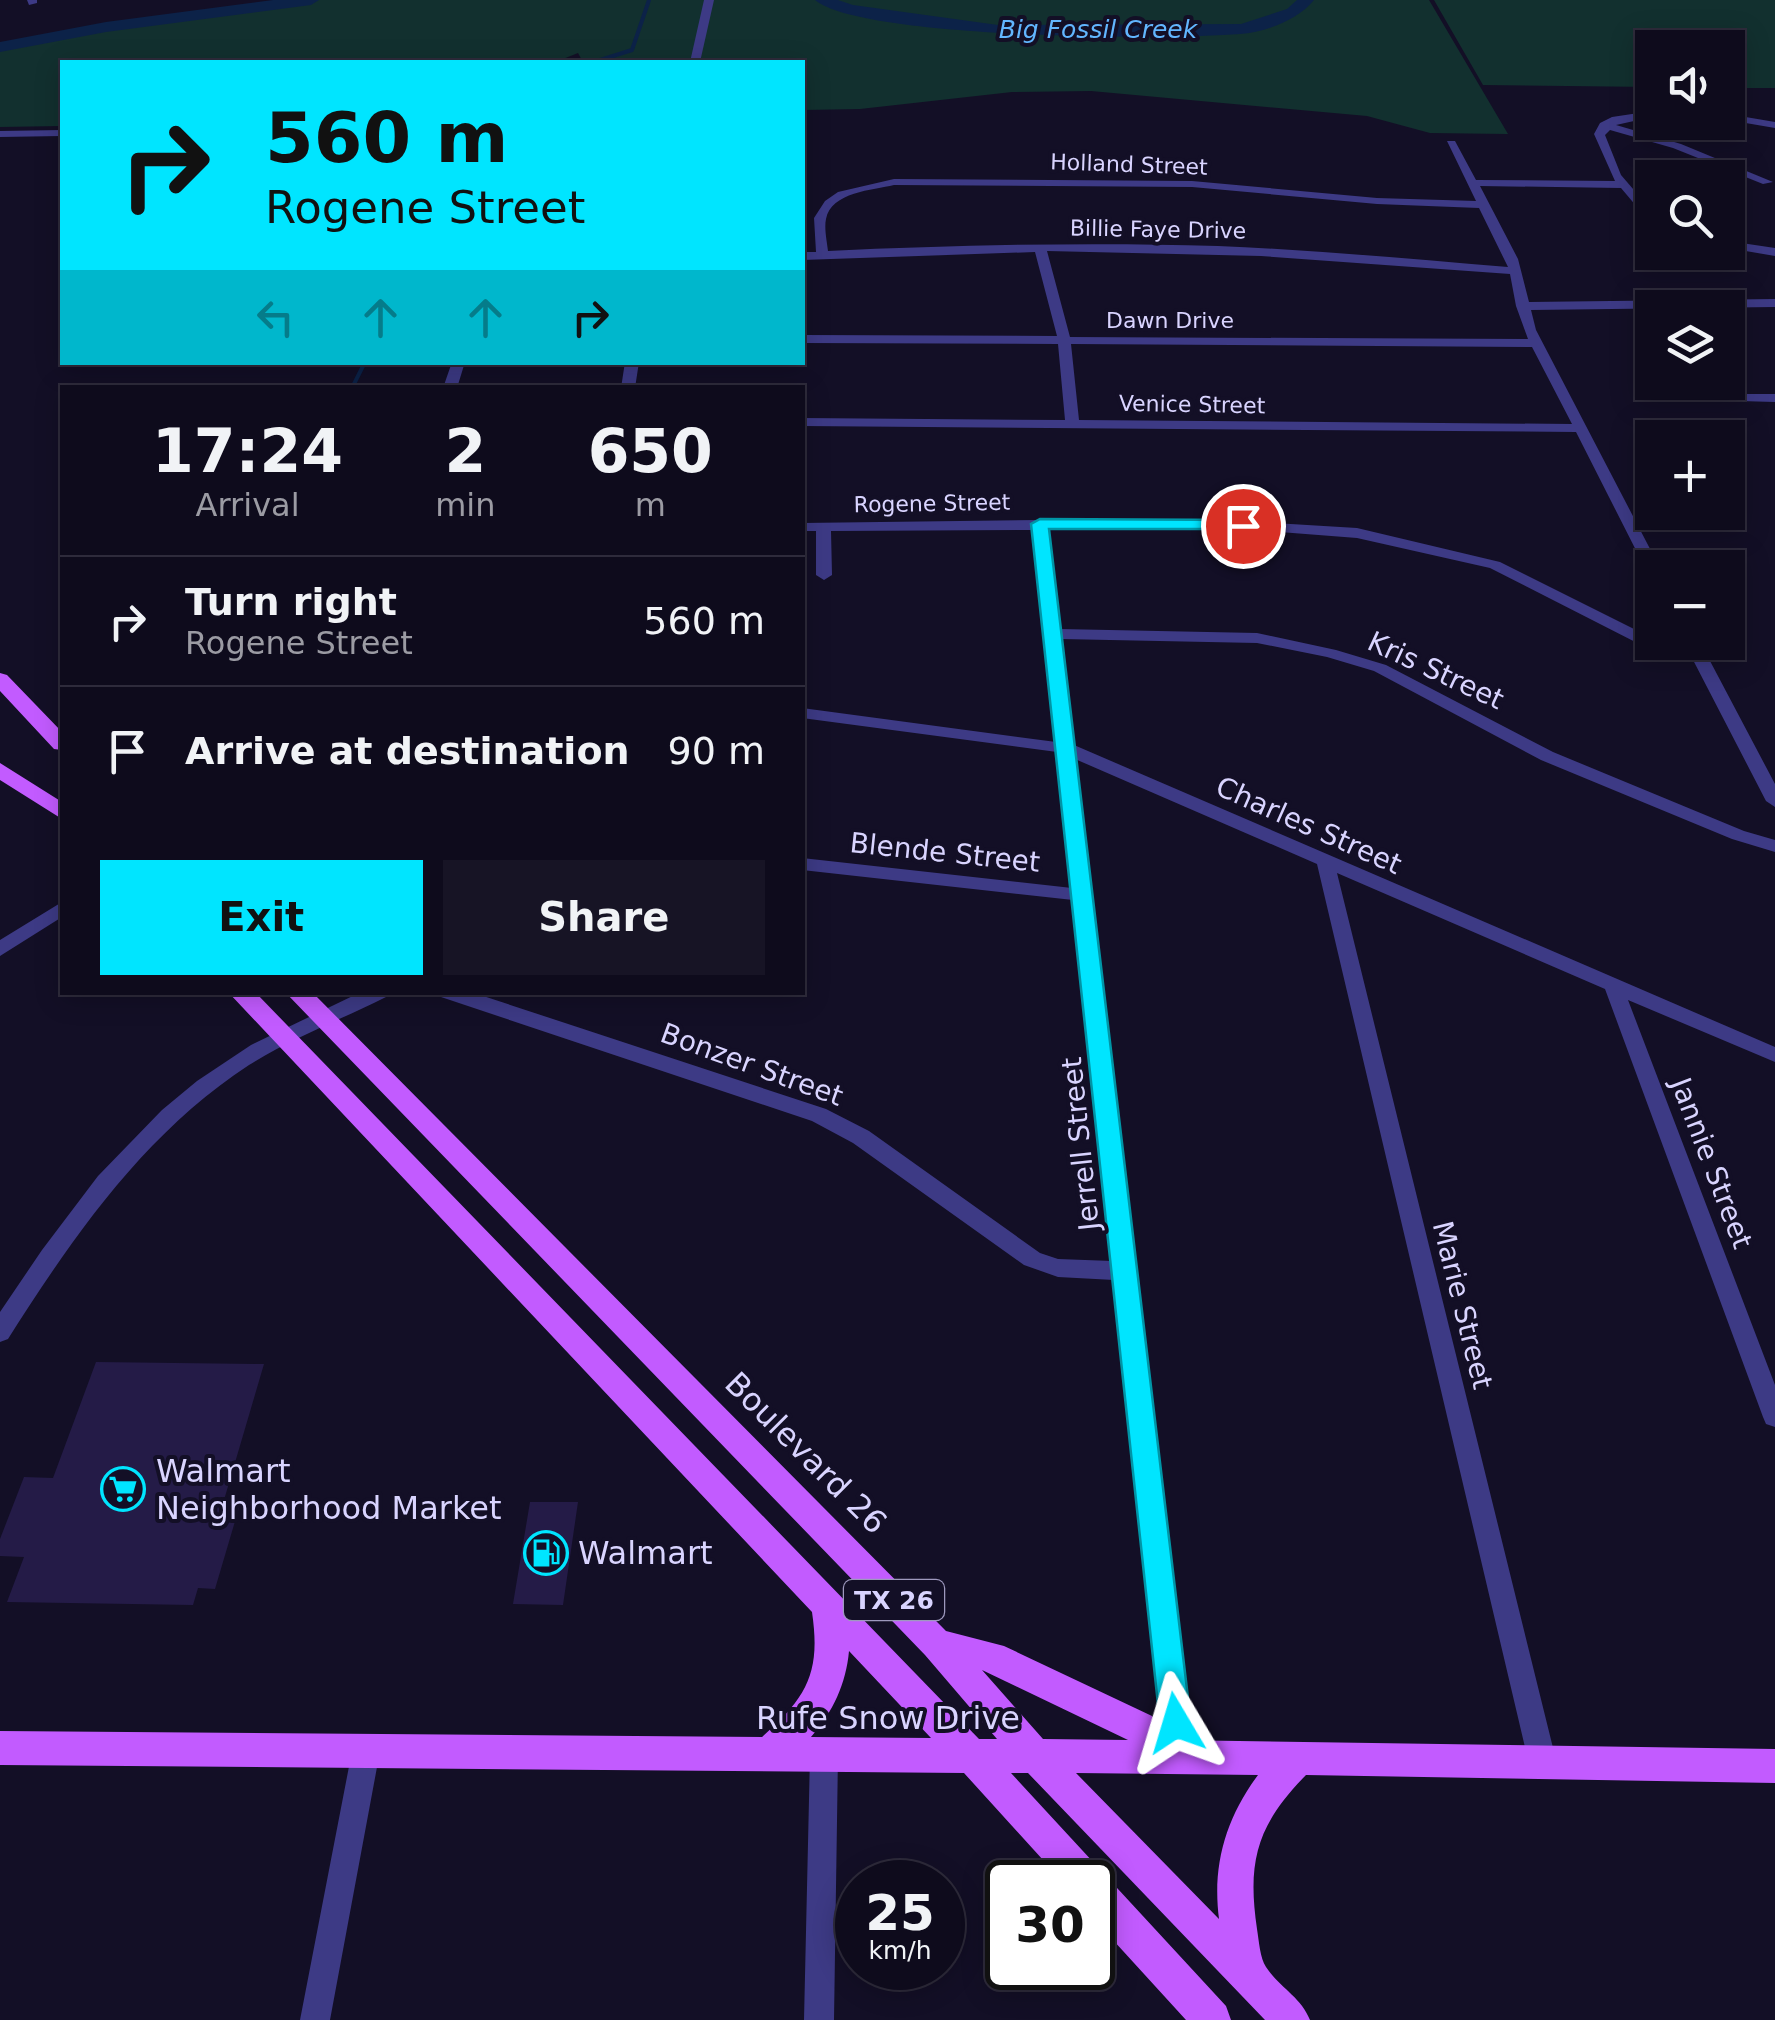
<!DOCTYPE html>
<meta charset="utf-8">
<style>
:root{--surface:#0e0b1c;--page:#171425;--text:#f1f3f6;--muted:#9b9ba3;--line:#2e2b3b;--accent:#00e5ff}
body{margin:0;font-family:"DejaVu Sans",sans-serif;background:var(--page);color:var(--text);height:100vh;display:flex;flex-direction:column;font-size:38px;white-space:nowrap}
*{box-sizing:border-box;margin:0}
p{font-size:32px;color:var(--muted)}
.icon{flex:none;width:55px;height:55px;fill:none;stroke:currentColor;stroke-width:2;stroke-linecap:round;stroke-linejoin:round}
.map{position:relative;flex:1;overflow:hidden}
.drawer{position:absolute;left:60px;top:385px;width:745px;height:610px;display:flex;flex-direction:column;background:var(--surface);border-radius:0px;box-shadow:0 5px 25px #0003,0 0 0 2px var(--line)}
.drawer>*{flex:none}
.guide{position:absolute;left:60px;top:60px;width:745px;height:305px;border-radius:0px;box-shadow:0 5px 25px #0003,0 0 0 2px var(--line);background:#00e5ff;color:#111;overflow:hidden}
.buttons{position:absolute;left:1635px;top:30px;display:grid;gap:20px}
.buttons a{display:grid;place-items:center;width:110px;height:110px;border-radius:0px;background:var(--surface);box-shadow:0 5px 25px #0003,0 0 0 2px var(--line);font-size:50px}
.speed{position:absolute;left:835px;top:1860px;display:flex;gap:20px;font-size:50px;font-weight:700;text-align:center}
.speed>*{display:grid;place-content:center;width:130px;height:130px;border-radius:50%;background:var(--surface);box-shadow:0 5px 25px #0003,0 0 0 2px var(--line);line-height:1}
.speed small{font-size:25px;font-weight:400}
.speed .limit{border:5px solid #111;border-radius:15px;background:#fff;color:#111}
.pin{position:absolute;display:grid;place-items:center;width:85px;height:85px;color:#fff;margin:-42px;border:5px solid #fff;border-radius:50%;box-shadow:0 2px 10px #0007}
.me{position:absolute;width:110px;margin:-55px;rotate:353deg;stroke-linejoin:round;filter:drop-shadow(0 0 8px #0008)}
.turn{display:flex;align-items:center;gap:35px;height:210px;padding:0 40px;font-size:45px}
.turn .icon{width:130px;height:130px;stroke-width:2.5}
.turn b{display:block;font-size:70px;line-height:85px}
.lanes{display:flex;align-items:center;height:95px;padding:0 40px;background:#0003;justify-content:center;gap:50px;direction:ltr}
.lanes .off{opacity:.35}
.eta{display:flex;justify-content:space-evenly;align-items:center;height:170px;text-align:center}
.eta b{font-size:60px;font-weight:700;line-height:70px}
.cta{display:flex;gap:20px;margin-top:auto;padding:20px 40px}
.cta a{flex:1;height:115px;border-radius:0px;background:var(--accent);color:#111;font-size:40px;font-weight:700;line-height:115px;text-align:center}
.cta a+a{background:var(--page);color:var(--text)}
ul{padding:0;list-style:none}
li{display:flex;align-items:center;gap:30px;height:130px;padding:0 40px;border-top:2px solid var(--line)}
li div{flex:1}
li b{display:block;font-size:38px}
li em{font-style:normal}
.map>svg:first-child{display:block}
.green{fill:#12302f}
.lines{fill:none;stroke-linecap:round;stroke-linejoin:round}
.stream{stroke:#0c2248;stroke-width:4}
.river{fill:#0c2248;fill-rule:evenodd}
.building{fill:#241b47}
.minor{fill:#3d3a85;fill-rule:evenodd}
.major{fill:#c25bff;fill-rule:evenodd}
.route{fill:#00e5ff;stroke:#0095a6;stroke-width:2.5}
.labels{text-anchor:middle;stroke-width:8;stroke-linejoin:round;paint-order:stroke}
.far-street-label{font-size:22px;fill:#d9d4ff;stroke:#130f26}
.far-water-label{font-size:25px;font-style:italic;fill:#62b6ff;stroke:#130f26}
.shield{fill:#130f26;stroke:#9e99be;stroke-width:2.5}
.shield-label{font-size:25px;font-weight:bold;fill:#d9d4ff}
.street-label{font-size:28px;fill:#d9d4ff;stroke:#130f26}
.near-street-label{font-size:32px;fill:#d9d4ff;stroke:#130f26}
.near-poi-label{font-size:32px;fill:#d9d4ff;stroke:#130f26;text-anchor:start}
</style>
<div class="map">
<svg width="1775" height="2020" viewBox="0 0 1775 2020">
<rect width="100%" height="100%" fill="#130f26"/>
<path class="green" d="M311 0H1429L1508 134 1430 133 1367 116 1091 91 1012 92 860 109 803 110 802 62H583L578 53 558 61 62 62V126L0 127V47L106 27Z
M1434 0H1775V88H1728V48H1652V87L1483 85Z"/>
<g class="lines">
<path class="stream" d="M594 62 632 50 649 0
M352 388 365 362"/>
<path class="river" d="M273 0H319L311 5 106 32 0 52V42L106 22Z
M815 0H838L853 5 998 25 1241 24 1287 9 1297 0H1314C1298 20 1266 32 1240 34 1169 40 862 39 815 0Z"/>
</g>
<path class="building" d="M96 1362 264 1364 224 1500 241 1501 215 1589 198 1588 193 1605 7 1602 24 1557 0 1556V1539L24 1477 53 1478Z
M530 1502H578L563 1605 513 1604Z"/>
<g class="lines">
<path class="minor" d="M27 0H37V3L29 5Z
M704 0H714L700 62H690Z
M1652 111V117L1616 125 1681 144 1773 182 1763 184 1673 148 1610 130 1605 135 1621 175 1652 211V221L1648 220 1621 188 1480 186 1518 259 1529 302 1775 299V307L1531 310 1536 330 1660 568H1652V572L1645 568 1576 432 802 426V418L1065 420 1058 344 802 343V335L1057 336 1035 252 802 260V252H816L814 218 825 201 838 192 894 179 1192 181 1377 198 1476 201 1447 141H1455L1476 180 1615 181 1594 134 1600 123 1612 117ZM894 185 1192 187 1377 204 1479 208 1508 267C1411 259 1315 250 1218 246 1088 242 958 245 828 251 827 242 824 228 826 219 831 192 873 190 894 185ZM1047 251 1261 256 1510 274 1516 306 1528 339 1070 337ZM1071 344 1532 347 1572 424 1079 420Z
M1728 114 1775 122V128L1728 120Z
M62 130V136L0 137V131Z
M1728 241 1775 248V256L1728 248Z
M1688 252H1701L1689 267H1681L1679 264Z
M452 362H465L457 388H443Z
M625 362H639L635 388H621Z
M1744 394H1775V402L1739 401 1737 398Z
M1040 520 1243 521 1357 528 1500 562 1652 638V642L1686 647V642H1700L1775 784V807L1766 801 1692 658 1649 649 1490 568 1357 538 1243 529 1048 530 1060 629 1257 633 1336 650 1386 665 1553 752 1744 831 1775 840V852L1732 839 1541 760 1374 671 1327 657 1257 643 1061 639 1074 745 1775 1047V1062L1628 1000 1775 1385V1427L1766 1424 1763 1417 1605 989 1337 873 1556 1760 1552 1770 1542 1774 1532 1770 1528 1760 1317 864 1075 759 1193 1757 1189 1767 1179 1771 1169 1767 1165 1757 1114 1280 1058 1277 1024 1265 853 1143 812 1121 441 997 438 992H471L826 1109 869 1131 1040 1253 1058 1259 1112 1261 1073 900 802 870V858L1072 888 1057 752 802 718V708L1056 742 1033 530 831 531 832 575 824 580 816 575V531H802V523Z
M62 902V917L0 956V940Z
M361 992H389L386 997C340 1020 292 1038 249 1065 145 1133 74 1235 8 1339L0 1342V1312L42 1250 98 1176 162 1110 197 1081 251 1045Z
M366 1737 376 1741 380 1751 330 2020H300L352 1751 356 1741Z
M824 1741 834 1745 838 1755 834 2020H804L810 1755 814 1745Z"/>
<path class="major" d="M0 673 7 675 62 732V750L54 749 0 691Z
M0 763 62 802V819L0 780Z
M228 992H255L979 1739H997L925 1655 285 992H312L946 1631 1004 1646 1152 1716 1171 1740 1775 1749V1783L1306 1775C1257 1825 1247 1861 1257 1929 1259 1941 1260 1958 1266 1967 1279 1987 1301 1997 1310 2020H1265L1028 1773H1011L1226 2006 1231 2020H1186L1092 1917V1882H1063L964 1773 0 1765V1731L762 1737C807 1697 821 1673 812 1612ZM849 1651 931 1738 811 1737C833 1712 846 1684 849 1651ZM982 1670 1128 1740 1043 1739ZM1076 1773 1258 1775C1226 1818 1212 1865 1219 1919Z"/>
</g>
<path class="route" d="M1243 520 1252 526 1249 529H1049L1191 1723 1187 1734 1176 1738 1164 1734 1160 1723 1031 524 1040 519Z"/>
<defs>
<g id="supermarket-ring" transform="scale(2.25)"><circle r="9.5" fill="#130f26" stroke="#00e5ff" stroke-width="1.5"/><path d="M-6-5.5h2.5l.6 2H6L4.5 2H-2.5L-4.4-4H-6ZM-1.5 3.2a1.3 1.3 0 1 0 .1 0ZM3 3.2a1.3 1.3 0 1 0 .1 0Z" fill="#00e5ff"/></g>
<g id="fuel-ring" transform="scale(2.25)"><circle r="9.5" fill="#130f26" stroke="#00e5ff" stroke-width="1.5"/><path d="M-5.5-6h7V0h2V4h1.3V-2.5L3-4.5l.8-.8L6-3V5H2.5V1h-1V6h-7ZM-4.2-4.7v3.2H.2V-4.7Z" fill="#00e5ff"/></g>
</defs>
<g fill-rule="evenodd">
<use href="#supermarket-ring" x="123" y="1489"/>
<use href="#fuel-ring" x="546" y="1553"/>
</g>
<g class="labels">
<g class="far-street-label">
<text transform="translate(1129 164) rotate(2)" y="8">Holland Street</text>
<text transform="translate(1158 229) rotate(1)" y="8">Billie Faye Drive</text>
<text x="1170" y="328">Dawn Drive</text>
<text transform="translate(1192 404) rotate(1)" y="8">Venice Street</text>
<text transform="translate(932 503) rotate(-1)" y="8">Rogene Street</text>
</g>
<g class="far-water-label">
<text x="1098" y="38">Big Fossil Creek</text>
</g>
<rect class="shield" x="844" y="1580" width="100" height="40" rx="8"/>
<g class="shield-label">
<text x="894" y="1609">TX 26</text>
</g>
<g class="street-label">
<text transform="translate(1436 670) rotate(25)" y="10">Kris Street</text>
<text transform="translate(1309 825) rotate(24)" y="10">Charles Street</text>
<text transform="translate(945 852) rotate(6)" y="10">Blende Street</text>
<text transform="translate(752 1064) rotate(20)" y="10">Bonzer Street</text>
<text transform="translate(1080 1144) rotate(-96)" y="10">Jerrell Street</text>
<text transform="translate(1712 1163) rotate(69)" y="10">Jannie Street</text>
<text transform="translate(1463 1305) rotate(76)" y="10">Marie Street</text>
</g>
<g class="near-street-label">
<text transform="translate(806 1453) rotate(45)" y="11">Boulevard 26</text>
<text x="888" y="1729">Rufe Snow Drive</text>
</g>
<g class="near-poi-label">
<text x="156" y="1482">Walmart<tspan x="156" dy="37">Neighborhood Market</tspan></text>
<text x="578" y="1564">Walmart</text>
</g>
</g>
</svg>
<div class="buttons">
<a><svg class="icon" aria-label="sound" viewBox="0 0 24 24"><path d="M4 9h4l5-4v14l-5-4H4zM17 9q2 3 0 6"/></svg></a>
<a><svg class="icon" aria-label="search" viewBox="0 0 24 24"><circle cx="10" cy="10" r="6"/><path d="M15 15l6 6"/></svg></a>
<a><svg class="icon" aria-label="layers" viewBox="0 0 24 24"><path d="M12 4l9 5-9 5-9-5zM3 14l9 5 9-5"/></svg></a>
<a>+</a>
<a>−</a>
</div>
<div class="speed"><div>25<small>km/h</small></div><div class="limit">30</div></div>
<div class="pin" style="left:1243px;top:526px;background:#d93025"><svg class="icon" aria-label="arrive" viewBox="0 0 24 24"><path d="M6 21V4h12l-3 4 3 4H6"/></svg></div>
<svg class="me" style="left:1176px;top:1723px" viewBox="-20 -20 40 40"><path d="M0-17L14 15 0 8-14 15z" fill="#00e5ff" stroke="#fff" stroke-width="4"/></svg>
<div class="guide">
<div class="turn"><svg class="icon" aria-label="right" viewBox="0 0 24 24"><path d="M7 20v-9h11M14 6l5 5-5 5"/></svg><div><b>560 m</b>Rogene Street</div></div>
<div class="lanes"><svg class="icon off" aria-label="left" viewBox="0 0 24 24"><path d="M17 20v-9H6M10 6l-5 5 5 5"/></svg><svg class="icon off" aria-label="ahead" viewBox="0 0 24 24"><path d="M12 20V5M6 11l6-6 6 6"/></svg><svg class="icon off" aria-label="ahead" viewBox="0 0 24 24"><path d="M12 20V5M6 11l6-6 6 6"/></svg><svg class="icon" aria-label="right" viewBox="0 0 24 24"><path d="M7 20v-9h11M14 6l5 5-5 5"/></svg></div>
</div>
<section class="drawer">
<div class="eta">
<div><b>17:24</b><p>Arrival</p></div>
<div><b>2</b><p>min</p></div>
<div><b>650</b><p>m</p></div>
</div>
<ul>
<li><svg class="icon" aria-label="right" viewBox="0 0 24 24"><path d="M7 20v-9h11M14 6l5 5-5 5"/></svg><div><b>Turn right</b><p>Rogene Street</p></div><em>560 m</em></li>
<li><svg class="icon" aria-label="arrive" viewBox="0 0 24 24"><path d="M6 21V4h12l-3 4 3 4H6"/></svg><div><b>Arrive at destination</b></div><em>90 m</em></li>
</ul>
<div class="cta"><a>Exit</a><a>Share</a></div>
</section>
</div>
